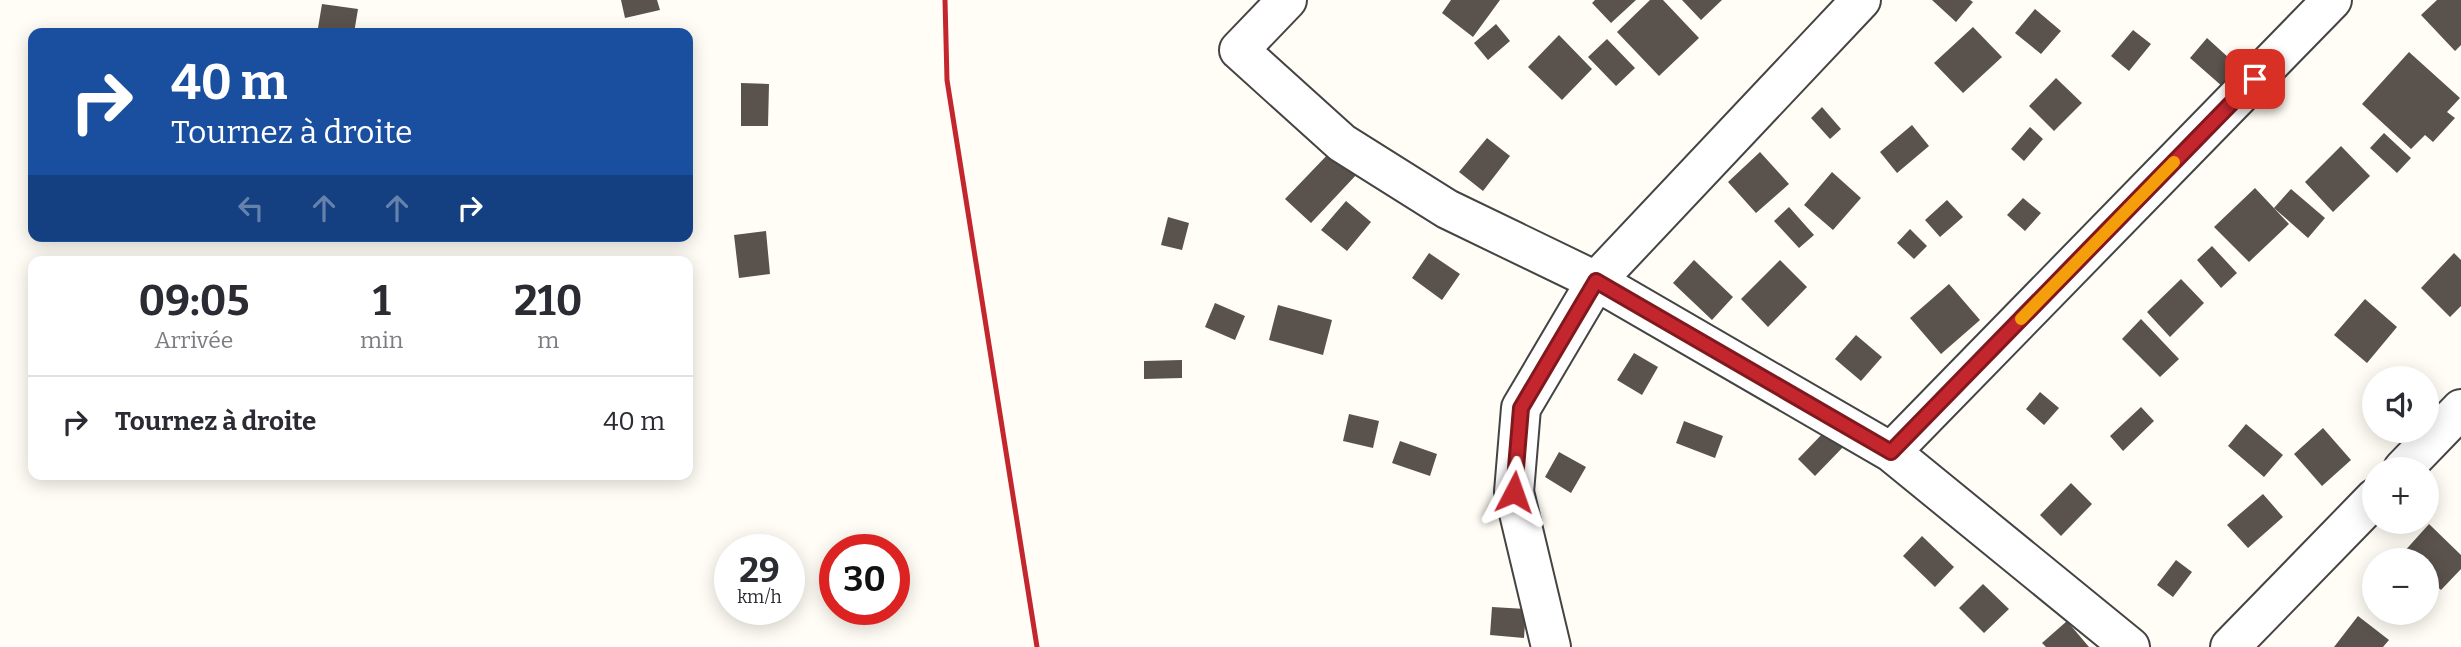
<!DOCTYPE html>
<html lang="fr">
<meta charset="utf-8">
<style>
:root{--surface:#fff;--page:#f2f2f3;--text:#2b2b33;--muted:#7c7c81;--line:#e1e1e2}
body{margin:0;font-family:Bitter,serif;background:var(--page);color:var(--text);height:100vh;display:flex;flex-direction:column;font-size:26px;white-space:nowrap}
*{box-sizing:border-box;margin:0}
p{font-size:23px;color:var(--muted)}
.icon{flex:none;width:38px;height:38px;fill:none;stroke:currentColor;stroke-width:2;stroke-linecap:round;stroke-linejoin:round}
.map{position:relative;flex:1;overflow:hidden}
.drawer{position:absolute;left:28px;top:256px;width:665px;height:224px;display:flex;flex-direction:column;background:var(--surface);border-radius:14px;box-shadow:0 4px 18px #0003}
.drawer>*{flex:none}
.banner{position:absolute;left:28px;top:28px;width:665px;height:214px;border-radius:14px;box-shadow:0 4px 18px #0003;background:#1a4fa0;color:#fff;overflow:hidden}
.buttons{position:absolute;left:2362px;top:366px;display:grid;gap:14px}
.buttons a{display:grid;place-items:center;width:77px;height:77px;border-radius:50%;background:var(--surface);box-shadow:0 4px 18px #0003;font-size:35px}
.speed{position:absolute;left:714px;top:534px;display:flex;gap:14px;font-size:35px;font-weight:700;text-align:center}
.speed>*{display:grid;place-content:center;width:91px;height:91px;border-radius:50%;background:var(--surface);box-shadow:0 4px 18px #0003;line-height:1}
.speed small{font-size:18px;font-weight:400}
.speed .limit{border:10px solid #d22;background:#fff;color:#111}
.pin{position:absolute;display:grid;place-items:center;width:60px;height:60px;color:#fff;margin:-30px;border-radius:14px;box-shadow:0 4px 10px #0006}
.me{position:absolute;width:77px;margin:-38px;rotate:4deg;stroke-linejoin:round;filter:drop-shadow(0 0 5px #0008)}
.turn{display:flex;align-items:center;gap:24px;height:147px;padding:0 28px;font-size:32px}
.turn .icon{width:91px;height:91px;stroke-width:2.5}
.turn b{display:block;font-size:49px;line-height:60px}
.lanes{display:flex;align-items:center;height:66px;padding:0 28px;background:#0003;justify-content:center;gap:35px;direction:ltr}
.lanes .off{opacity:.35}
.eta{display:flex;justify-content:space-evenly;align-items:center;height:119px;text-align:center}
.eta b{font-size:42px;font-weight:700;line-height:49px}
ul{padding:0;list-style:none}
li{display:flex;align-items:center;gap:21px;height:91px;padding:0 28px;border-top:2px solid var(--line)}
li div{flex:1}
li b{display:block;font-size:26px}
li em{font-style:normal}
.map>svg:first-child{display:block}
.building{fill:#5a524d}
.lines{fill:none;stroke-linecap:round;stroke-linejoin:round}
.minor-casing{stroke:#444;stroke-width:42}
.minor{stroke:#fff;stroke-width:38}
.rail{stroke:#c4262e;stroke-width:5}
.route-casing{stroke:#7f191e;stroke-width:18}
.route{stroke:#c4262e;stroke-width:12}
.slow{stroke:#f59e0b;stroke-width:12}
</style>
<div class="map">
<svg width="2461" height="647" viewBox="0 0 2461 647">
<rect width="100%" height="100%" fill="#fffdf5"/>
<path class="building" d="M621 0H657L660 10 625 18Z
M1451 0H1500L1473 37 1442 13Z
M1595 0H1636L1611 23 1592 3Z
M1650 0H1663L1699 38 1659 76 1617 32Z
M1682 0H1722L1701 20Z
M1932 0H1970L1973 2 1956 22Z
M2437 0H2461V45L2455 51 2421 15Z
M322 4 358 9 354 33 318 28Z
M2035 9 2061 31 2041 54 2015 33Z
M1496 24 1510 41 1488 60 1474 43Z
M1973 27 2002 57 1963 93 1934 63Z
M558 28 559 33H525L524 31Z
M2133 30 2151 44 2129 71 2111 56Z
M1559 35 1592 69 1562 100 1528 67Z
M2207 38 2240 68 2223 87 2190 58Z
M1607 39 1635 68 1616 86 1588 57Z
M2409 52 2460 98 2447 112 2455 118 2433 142 2425 135 2411 149 2362 104Z
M2056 78 2082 103 2054 131 2029 106Z
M741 83 769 84 768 126H741Z
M1822 107 1841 129 1830 139 1811 118Z
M1912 125 1929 146 1897 173 1880 152Z
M2030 127 2043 139 2024 161 2011 149Z
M2384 133 2411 158 2397 173 2370 148Z
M1487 138 1510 156 1483 191 1459 172Z
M2341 146 2370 176 2333 212 2305 182Z
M1333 149 1358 173 1311 223 1285 199Z
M1760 152 1789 184 1756 213 1728 182Z
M1832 172 1861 198 1833 230 1804 205Z
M2255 188 2289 224 2249 262 2214 227Z
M2291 189 2325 218 2308 238 2274 208Z
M2023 198 2041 213 2025 231 2007 215Z
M1947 200 1963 217 1940 237 1925 220Z
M1346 201 1371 222 1347 251 1321 230Z
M1789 207 1814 235 1799 248 1774 221Z
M1168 217 1189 223 1182 250 1161 245Z
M1910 229 1927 246 1914 259 1897 243Z
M766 231 770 274 739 278 734 235Z
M2212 246 2237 273 2221 288 2197 260Z
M1429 253 1460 274 1442 300 1412 278Z
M2454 253 2461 260V306L2450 317 2421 288Z
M1694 260 1733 297 1712 320 1673 283Z
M1780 260 1807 287 1768 327 1741 299Z
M2181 279 2204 303 2170 337 2147 312Z
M1949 284 1980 320 1941 354 1910 318Z
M2365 299 2397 327 2367 363 2334 335Z
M1215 303 1245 316 1235 340 1205 327Z
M1278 305 1332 320 1323 355 1269 340Z
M2141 319 2179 359 2160 377 2122 339Z
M1856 335 1882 357 1861 381 1835 359Z
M1634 353 1658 367 1642 395 1617 380Z
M1182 360V378L1144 379V361Z
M2040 392 2059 408 2044 425 2026 409Z
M2141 407 2154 421 2123 451 2110 436Z
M1349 414 1379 421 1373 448 1343 441Z
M1684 421 1723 436 1715 458 1676 443Z
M2246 424 2283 455 2264 477 2228 446Z
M1828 428 1845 445 1815 476 1798 459Z
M2323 428 2351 460 2322 486 2294 454Z
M1400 441 1437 454 1430 476 1392 463Z
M1559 452 1586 467 1571 493 1545 477Z
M2071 483 2092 504 2061 536 2040 515Z
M2263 494 2283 517 2248 548 2227 525Z
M2429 524 2461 555V569L2441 590 2427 577V560H2409L2402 554Z
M1922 536 1954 567 1935 587 1903 556Z
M2176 560 2192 572 2173 597 2157 585Z
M1983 584 2009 609 1984 633 1959 608Z
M1492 607 1526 609 1524 638 1490 635Z
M2358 616 2389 640 2383 647H2334Z
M2067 621 2089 647H2046L2042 643Z"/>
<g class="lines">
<g class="minor-casing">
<path id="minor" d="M1287 0 1239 50 1342 143 1447 209 1596 281 1891 452 2130 647
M1891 452 2332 0
M2403 469 2461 409
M1551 647 1514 492 1521 408 1596 281 1861 0
M2230 647 2375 498"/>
</g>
<use href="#minor" class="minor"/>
<path class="rail" d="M945 0 947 80 1037 647"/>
</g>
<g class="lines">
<g class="route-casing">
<path id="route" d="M1514 492 1521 408 1596 281 1891 452 2255 79"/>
</g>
<use href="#route" class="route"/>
<path class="slow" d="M2021 319 2174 162"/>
</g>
</svg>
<div class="buttons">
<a><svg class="icon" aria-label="sound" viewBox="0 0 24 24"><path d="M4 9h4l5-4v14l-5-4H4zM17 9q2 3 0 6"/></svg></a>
<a>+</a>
<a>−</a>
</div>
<div class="speed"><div>29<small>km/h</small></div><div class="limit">30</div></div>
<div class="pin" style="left:2255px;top:79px;background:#d93025"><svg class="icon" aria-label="arrive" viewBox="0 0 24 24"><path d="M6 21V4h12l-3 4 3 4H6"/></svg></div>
<svg class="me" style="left:1514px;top:492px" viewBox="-20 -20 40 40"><path d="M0-17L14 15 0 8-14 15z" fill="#c4262e" stroke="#fff" stroke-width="4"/></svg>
<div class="banner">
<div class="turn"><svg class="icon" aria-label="right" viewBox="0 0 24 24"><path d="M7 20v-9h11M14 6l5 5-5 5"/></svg><div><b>40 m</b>Tournez à droite</div></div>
<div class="lanes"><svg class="icon off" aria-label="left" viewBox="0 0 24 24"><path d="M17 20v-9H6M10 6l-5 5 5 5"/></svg><svg class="icon off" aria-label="ahead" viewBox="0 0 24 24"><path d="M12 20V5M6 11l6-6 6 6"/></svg><svg class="icon off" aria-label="ahead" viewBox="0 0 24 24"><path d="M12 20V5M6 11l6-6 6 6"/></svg><svg class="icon" aria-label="right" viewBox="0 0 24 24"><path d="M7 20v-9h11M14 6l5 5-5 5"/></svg></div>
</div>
<section class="drawer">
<div class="eta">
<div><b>09:05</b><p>Arrivée</p></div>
<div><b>1</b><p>min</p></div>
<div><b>210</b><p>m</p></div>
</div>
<ul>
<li><svg class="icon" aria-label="right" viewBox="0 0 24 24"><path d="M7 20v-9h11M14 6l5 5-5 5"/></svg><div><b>Tournez à droite</b></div><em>40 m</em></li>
</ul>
</section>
</div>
